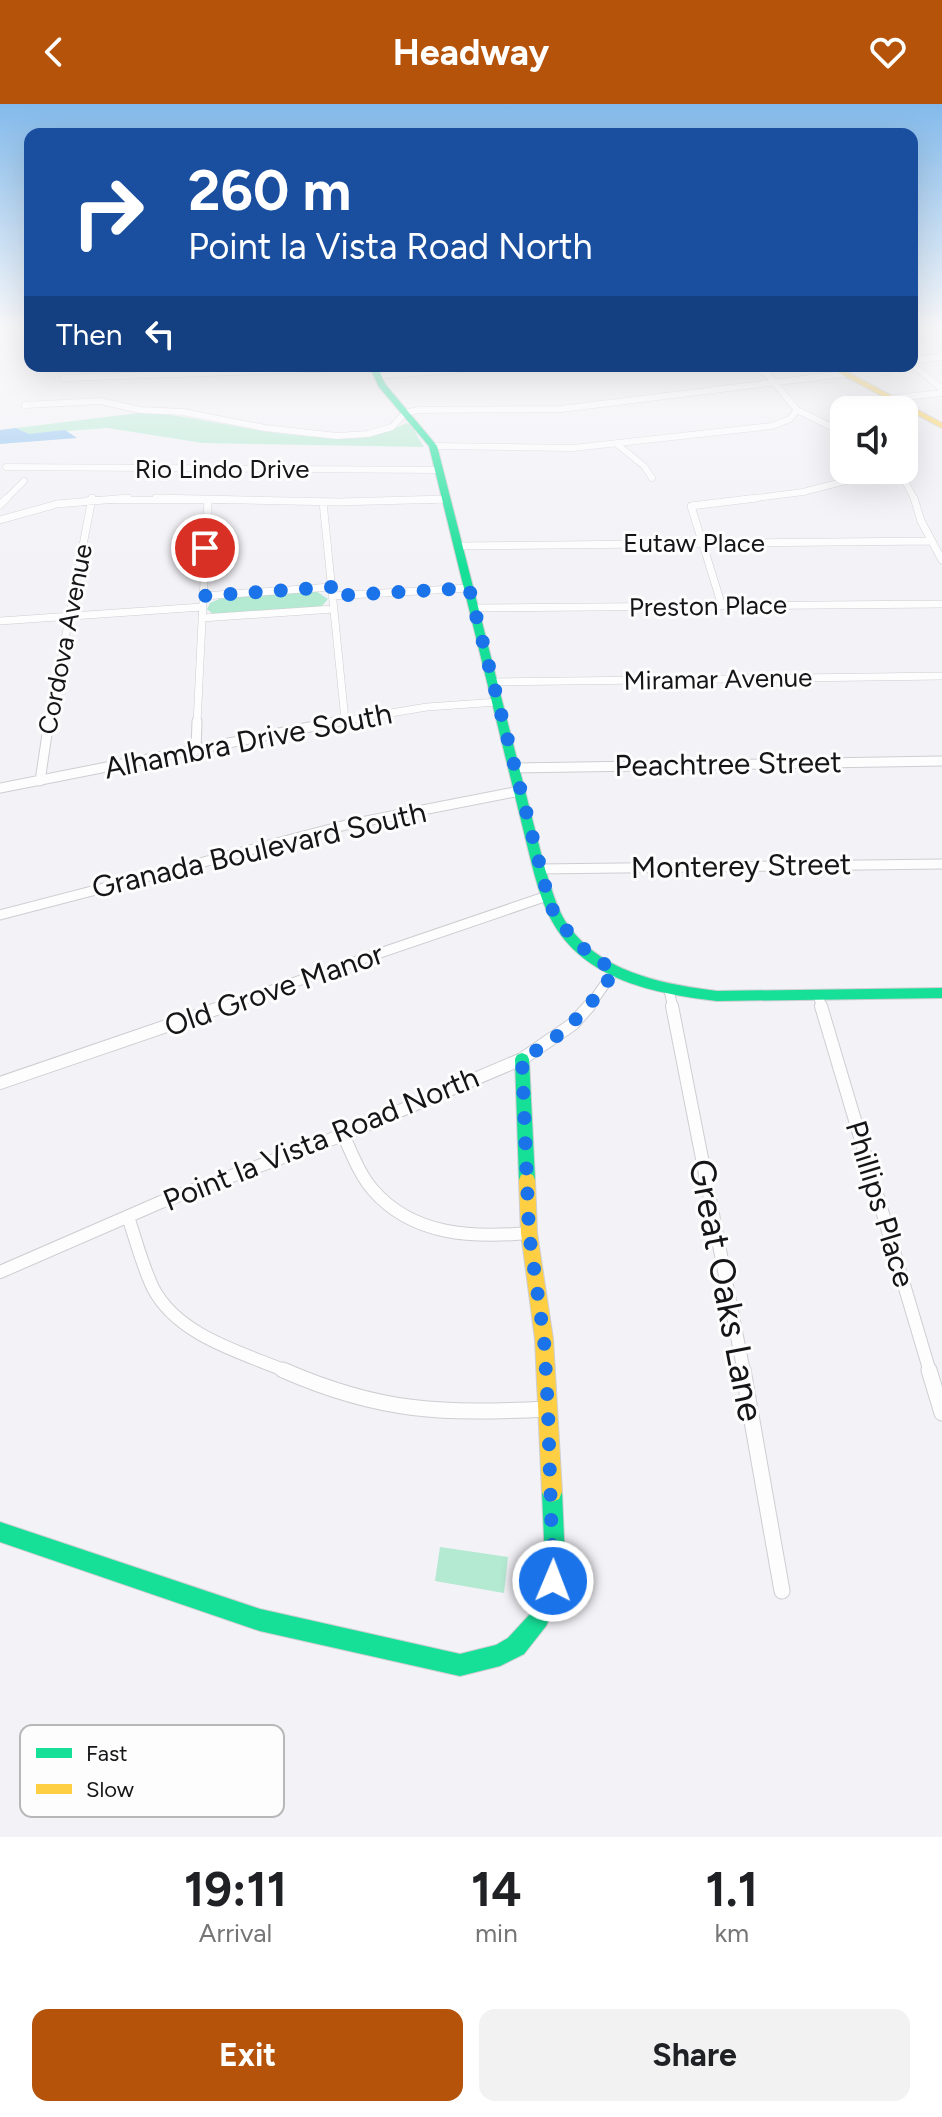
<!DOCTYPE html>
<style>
:root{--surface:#fff;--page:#f2f2f2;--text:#202124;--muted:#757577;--accent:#b45309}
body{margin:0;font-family:Figtree,sans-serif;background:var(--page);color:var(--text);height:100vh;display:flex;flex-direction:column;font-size:30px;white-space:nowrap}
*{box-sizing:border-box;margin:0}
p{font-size:26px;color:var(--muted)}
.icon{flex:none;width:44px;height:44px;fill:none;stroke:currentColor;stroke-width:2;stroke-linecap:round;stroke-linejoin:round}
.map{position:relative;height:1733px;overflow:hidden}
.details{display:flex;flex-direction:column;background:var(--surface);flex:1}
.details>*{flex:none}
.top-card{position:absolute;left:24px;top:24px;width:894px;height:244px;border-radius:16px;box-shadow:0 8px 32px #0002;background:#1a4fa0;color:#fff;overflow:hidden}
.controls{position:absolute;left:830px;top:292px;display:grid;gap:16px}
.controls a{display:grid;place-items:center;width:88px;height:88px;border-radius:16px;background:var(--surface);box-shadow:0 8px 32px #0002;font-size:40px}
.pin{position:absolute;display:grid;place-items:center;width:68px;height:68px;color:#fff;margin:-34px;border:4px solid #fff;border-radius:50%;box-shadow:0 2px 8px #0007}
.me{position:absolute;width:88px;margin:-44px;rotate:1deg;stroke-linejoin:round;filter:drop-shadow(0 0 6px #0008)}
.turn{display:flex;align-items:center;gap:28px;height:168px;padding:0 32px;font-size:36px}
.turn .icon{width:104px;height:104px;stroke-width:2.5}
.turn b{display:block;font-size:56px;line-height:68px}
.then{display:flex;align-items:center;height:76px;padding:0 32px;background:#0003;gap:16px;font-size:30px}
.eta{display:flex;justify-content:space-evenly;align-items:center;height:136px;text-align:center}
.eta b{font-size:48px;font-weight:700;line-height:56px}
.action{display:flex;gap:16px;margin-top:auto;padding:16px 32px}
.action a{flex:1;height:92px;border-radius:16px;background:var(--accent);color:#fff;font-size:32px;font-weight:700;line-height:92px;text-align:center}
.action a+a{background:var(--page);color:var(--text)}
header{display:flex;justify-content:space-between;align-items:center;height:104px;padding:0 32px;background:var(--accent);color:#fff;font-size:36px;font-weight:700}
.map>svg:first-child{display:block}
.green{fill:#b4e9d2}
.water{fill:#8dc2ef}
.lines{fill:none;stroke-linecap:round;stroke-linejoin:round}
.street-far4-casing{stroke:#ceced2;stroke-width:7}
.street-far3-casing{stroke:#ceced2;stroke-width:8}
.street-far2-casing{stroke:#ceced2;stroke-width:11}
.street-far1-casing{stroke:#ceced2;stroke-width:14}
.street-casing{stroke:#ceced2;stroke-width:17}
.fast-casing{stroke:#ceced2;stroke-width:2}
.slow-casing{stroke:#ceced2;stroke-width:2}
.street-far4{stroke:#fdfdfe;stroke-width:6}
.street-far3{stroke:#fdfdfe;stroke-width:7}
.street-far2{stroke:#fdfdfe;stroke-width:9}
.street-far1{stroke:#fdfdfe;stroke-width:12}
.street{stroke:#fdfdfe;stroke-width:15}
.fast{fill:#16e098;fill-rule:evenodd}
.slow{fill:#ffcf43;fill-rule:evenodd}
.route{stroke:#1a73e8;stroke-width:14;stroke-dasharray:0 25.2}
.labels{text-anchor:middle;stroke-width:6;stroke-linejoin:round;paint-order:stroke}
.far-street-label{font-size:26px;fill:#151518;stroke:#fdfdfd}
.street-label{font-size:30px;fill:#151518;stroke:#fdfdfd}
.near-street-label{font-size:36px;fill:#151518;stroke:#fdfdfd}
.key{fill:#fdfdfd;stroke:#b7b7b8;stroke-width:2}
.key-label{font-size:22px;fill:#151518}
</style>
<header><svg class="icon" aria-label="back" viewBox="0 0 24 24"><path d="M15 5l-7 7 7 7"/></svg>Headway<svg class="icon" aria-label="heart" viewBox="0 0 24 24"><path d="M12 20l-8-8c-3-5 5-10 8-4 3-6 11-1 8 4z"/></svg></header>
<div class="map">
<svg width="942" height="1733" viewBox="0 0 942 1733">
<rect width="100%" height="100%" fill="#f2f2f7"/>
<path class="green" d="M147 308C218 314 342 355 406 319L411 321 424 343 203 339 107 324 29 330 16 324Z
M316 487 328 495 321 503 214 511 207 505 210 499 224 493Z
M440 1443 508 1453 504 1489 435 1477Z"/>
<path class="water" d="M16 324 29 330 65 326 77 334 0 340V326Z"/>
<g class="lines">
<g class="street-far4-casing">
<path id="street-far4" d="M912 256 942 253
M912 260 942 285
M752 262 768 271 797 306 844 329
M377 272 503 262
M64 274 374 263
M876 296 942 289
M25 301 100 297 140 306 183 308 265 324 337 332 368 330 392 323 405 309 418 306 561 305 843 270
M618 341 644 362 652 374
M433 342 573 344 772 322 790 315 797 306
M6 363 439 366
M899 366 915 396
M5 396 24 377
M88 396H224
M430 396 446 395
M741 396 803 388 888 366"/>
</g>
<g class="street-far3-casing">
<path id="street-far3" d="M156 394 338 398 446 395
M914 394 921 417 942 456
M323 398 345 616
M0 401 7 394
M0 416 57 400 128 394
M458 442 930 437
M203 492 331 483
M332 492 469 484
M722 502 691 402 757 394
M474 504 942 500
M202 514 334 505
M0 517 202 503
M493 578 942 572
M49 619 92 394
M197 619 208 396
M330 619 427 603 498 598"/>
</g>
<g class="street-far2-casing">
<path id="street-far2" d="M196 647 197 617
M515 664 942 657
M40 677 49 617
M0 684 340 617
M539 765 942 760
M0 811 346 721 520 687
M669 886 673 904
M818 891 822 904
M219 904 547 792
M588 904 615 866"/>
</g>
<g class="street-far1-casing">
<path id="street-far1" d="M672 902 744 1268
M821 902 930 1268
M0 979 225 902
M343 1031C352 1049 359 1070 373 1086 413 1132 473 1134 529 1129
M128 1113C136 1136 142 1161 153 1184 178 1232 241 1248 288 1268
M0 1168 161 1098 343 1031 522 955 573 920 589 902"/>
</g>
<g class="street-casing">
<path id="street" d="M283 1266C381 1309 443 1310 548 1305
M743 1266 782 1487
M929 1266 942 1309"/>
</g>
<g class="fast-casing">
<path id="fast" d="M369 262H377L385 280 437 342 545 765C551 782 555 801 565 817 598 868 661 880 717 887L942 884V894L717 897C656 890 584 876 552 817 543 801 538 783 533 765L429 342 379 283Z
M522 949 527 951 529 955 535 1076 533 1081 527 1083 521 1081 519 1076 515 955 517 951Z
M552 1378 559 1381 562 1388 565 1457 557 1498 546 1522 524 1550 500 1562 460 1572 260 1527 0 1438V1418L260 1505 460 1550 496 1541 508 1534 532 1508 537 1496 545 1457 542 1388 545 1381Z"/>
</g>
<g class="slow-casing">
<path id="slow" d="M826 262H836L942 319V324Z
M527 1069 533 1071 535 1076 537 1129 553 1235 562 1388 559 1395 552 1398 545 1395 542 1388 535 1235 521 1129 519 1076 521 1071Z"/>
</g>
<use href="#street-far4" class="street-far4"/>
<use href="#street-far3" class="street-far3"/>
<use href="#street-far2" class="street-far2"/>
<use href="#street-far1" class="street-far1"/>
<use href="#street" class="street"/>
<use href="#fast" class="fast"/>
<use href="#slow" class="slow"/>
</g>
<linearGradient id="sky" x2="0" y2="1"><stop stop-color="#83baeb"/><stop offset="0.48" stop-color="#f9f9fb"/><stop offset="1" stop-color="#f9f9fb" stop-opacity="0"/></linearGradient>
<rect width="942" height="463" fill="url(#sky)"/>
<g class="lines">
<path class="route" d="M205 444 203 492 331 483 332 492 469 484 550 801C565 829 587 852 615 866 590 905 563 932 522 955L529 1129 544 1235 548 1305 553 1477"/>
</g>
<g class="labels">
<g class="far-street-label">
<text x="222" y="374">Rio Lindo Drive</text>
<text x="694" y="448">Eutaw Place</text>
<text transform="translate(708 502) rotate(-1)" y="9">Preston Place</text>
<text transform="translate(65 535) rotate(-79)" y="9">Cordova Avenue</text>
<text transform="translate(718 575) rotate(-1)" y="9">Miramar Avenue</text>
</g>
<g class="street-label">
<text transform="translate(248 637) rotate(-11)" y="10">Alhambra Drive South</text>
<text transform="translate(728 660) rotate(-1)" y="10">Peachtree Street</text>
<text transform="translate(259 746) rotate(-13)" y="10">Granada Boulevard South</text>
<text transform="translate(741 762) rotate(-1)" y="10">Monterey Street</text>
<text transform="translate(274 886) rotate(-19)" y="10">Old Grove Manor</text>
<text transform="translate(321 1035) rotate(-22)" y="10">Point la Vista Road North</text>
<text transform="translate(880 1100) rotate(73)" y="10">Phillips Place</text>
</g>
<g class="near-street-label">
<text transform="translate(727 1186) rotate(79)" y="13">Great Oaks Lane</text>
</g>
</g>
<rect x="20" y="1621" width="264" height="92" rx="12" class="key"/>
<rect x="36" y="1644" width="36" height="10" fill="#16e098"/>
<rect x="36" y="1680" width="36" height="10" fill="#ffcf43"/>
<g class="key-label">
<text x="86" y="1657">Fast</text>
<text x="86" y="1693">Slow</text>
</g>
</svg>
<div class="controls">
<a><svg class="icon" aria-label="sound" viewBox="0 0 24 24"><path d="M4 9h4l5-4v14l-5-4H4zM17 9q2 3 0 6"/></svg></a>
</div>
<div class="pin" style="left:205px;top:444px;background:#d93025"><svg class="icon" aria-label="arrive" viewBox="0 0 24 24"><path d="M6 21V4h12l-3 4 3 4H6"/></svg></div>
<svg class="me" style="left:553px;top:1477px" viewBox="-20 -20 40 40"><circle r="17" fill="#1a73e8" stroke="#fff" stroke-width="3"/><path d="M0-11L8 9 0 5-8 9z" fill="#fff"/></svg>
<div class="top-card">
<div class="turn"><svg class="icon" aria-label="right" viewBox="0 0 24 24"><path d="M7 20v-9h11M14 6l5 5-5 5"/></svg><div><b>260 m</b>Point la Vista Road North</div></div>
<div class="then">Then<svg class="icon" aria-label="left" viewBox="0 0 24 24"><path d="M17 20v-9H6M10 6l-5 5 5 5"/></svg></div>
</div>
</div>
<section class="details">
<div class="eta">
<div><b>19:11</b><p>Arrival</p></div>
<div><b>14</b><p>min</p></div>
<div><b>1.1</b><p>km</p></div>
</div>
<div class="action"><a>Exit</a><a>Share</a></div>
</section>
